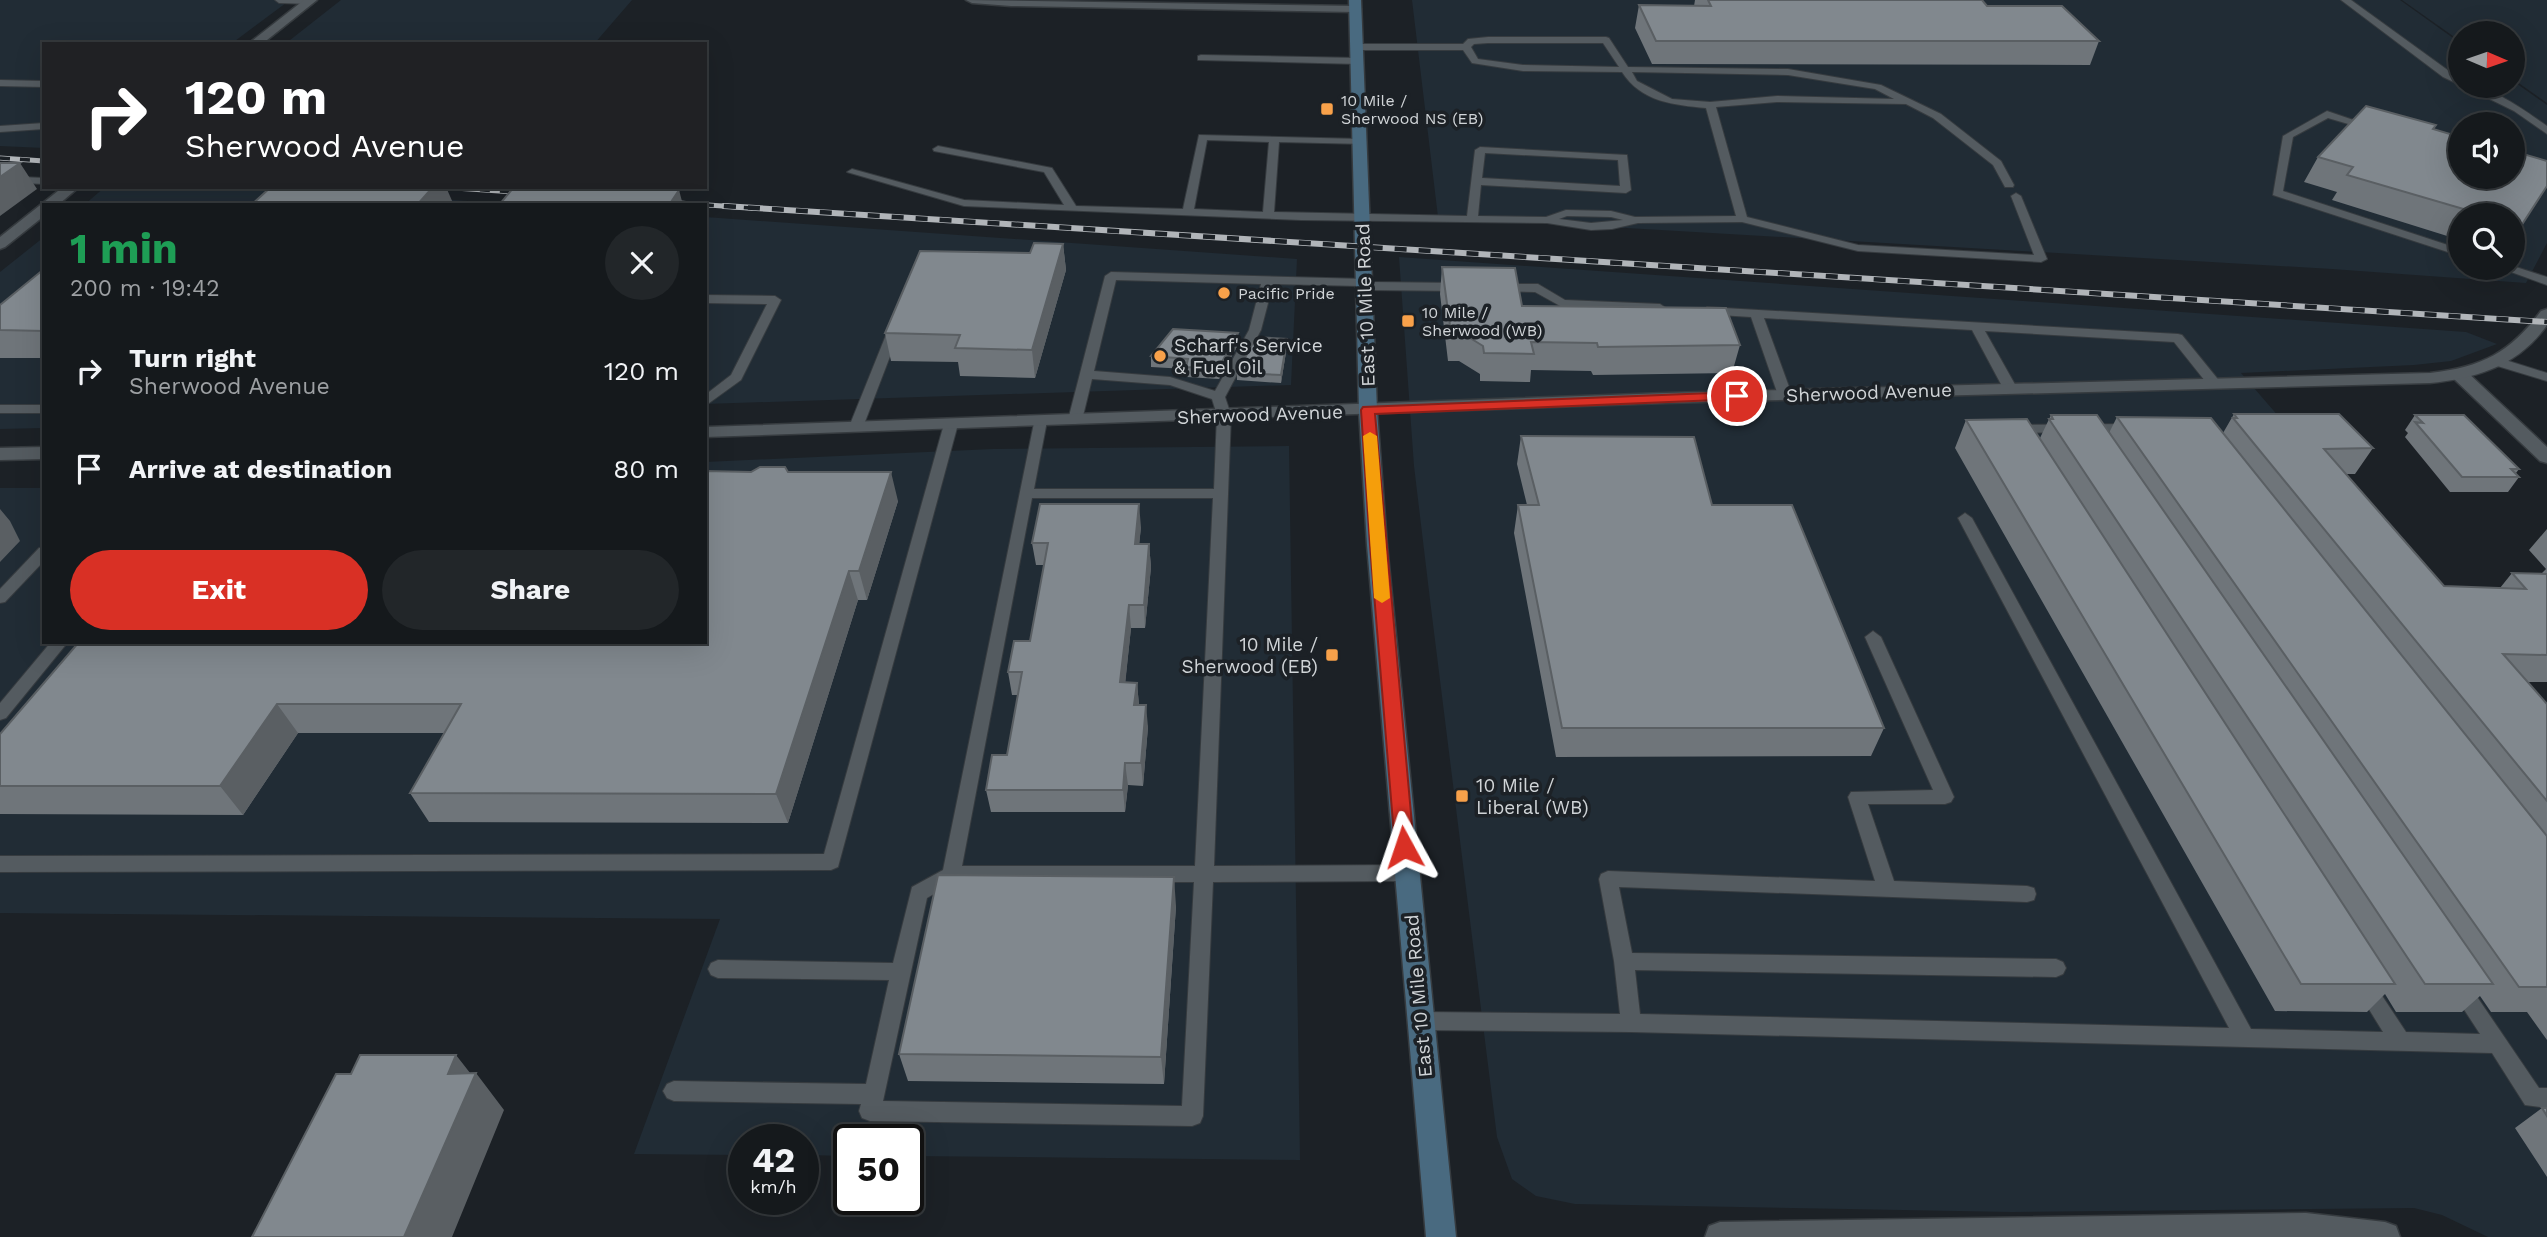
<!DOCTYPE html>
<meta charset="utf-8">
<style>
:root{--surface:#15191c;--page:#222629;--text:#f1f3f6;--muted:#9da0a3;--line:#34383b;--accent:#d93025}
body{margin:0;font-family:"Work Sans",sans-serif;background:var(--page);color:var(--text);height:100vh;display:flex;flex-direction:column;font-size:26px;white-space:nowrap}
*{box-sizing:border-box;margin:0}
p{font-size:23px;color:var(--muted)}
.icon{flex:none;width:38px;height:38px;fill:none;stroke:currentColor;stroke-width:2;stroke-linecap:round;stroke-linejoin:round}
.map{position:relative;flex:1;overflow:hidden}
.drawer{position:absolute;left:42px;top:203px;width:665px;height:441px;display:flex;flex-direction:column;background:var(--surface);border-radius:0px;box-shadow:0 7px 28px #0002,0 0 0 2px var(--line)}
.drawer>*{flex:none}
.top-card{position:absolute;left:42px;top:42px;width:665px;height:147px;border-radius:0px;box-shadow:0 7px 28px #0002,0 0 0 2px var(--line);background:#202124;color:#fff;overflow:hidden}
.needle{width:46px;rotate:92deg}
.buttons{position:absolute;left:2448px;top:21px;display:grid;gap:14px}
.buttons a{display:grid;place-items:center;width:77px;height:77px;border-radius:50%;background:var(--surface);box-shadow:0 7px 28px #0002,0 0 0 2px var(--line);font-size:35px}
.speed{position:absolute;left:728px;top:1124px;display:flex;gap:14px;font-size:35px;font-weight:700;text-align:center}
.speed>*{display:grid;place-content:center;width:91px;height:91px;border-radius:50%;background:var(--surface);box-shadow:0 7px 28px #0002,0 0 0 2px var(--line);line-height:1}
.speed small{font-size:18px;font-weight:400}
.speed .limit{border:4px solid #111;border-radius:10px;background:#fff;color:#111}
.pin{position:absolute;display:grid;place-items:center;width:60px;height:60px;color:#fff;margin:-30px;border:4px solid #fff;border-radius:50%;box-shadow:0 2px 7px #0007}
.me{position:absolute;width:77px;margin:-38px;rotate:355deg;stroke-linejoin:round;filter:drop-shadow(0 0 5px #0008)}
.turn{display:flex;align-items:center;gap:24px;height:147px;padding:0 28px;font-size:32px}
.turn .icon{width:91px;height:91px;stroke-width:2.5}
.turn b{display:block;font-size:49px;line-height:60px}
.round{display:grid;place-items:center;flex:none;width:74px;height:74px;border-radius:37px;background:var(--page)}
.head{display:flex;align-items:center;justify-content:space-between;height:119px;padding:0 28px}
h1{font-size:42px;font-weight:700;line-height:52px;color:#1e9e55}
.cta{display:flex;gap:14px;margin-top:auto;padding:14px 28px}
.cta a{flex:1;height:80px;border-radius:42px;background:var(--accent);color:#fff;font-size:28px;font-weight:700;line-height:80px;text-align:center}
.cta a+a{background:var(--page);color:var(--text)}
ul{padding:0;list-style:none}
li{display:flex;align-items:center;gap:21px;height:98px;padding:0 28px}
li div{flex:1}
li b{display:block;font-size:26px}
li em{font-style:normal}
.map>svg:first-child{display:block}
.built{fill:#212c35;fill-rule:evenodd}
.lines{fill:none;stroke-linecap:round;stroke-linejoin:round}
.service-casing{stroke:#363b3f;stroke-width:2}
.minor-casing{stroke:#363b3f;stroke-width:3}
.tertiary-casing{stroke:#363b3f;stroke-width:3}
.secondary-casing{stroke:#363b3f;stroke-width:3}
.service{fill:#545b60;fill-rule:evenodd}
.minor{fill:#545b60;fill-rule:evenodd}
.tertiary{fill:#545b60;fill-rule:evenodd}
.secondary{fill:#496a80;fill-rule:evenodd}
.rail-far1-casing{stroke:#b1b5b9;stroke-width:5}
.rail-casing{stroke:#b1b5b9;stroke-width:6}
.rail-far1{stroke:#1c2126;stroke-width:3.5;stroke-dasharray:10;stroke-linecap:butt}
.rail{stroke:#1c2126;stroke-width:4.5;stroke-dasharray:12;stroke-linecap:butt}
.wall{fill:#6f757a}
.shaded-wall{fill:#5a5f63}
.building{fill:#81888e;stroke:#5a5f63;stroke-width:2}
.route{fill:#d93025;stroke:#8d1f18;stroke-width:2}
.slow{fill:#f59e0b}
.poi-dot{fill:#f8a14a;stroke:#1c2126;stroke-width:2.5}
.labels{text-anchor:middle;stroke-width:7;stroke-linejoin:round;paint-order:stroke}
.far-poi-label{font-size:16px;fill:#d0d4d7;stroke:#1c2126;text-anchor:start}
.street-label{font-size:19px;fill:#d0d4d7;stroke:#1c2126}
.poi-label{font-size:19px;fill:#d0d4d7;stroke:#1c2126;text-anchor:start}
</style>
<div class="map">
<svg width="2547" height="1237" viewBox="0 0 2547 1237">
<rect width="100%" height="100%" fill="#1c2126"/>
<path class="built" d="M0 0H290L231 44H44V148L0 146Z
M341 0H632L594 44H285Z
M1412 0H2400L2460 43V86H2513V81L2547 105V243L2526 283 2332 269 1438 217ZM2460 124H2513V177H2460ZM2460 215H2513V268H2460Z
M2402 0H2547V103L2513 79V33H2460V41Z
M105 187H269L525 205H84Z
M705 217 1297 259 1291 385 705 404Z
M44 237V428L0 429V272Z
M1399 257 2466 332 2497 344 2451 361 2414 365 2241 373 2547 727V1237H2488L2442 1215 2414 1208 2012 1212 1575 1204 1536 1196 1512 1179 1497 1137 1431 608 1414 466Z
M1289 446 1300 1160 908 1156V1139H849V1156L803 1155V1139H744V1155L634 1154 720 919 0 913V488H44V642H705V462L993 449Z"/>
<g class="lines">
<g class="service-casing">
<path id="service" d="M275 0H314V1L310 4 279 3Z
M2341 0H2351L2460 79V85L2443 77Z
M1488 37H1606L1609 38 1628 67 1788 69 1881 85 1941 114 2001 161 2014 185 2013 187H2005L1993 165 1933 118 1906 104 1777 102 1716 107 1747 217 1858 245 2034 255 2011 196 2016 193 2021 196 2047 259 2041 262 1858 251 1742 222 1638 223 1612 229 1591 230 1547 223 1301 220 964 206 847 172 852 169 964 200 1064 205 1044 172 934 151 933 149 938 146 1052 168 1076 206 1183 209 1199 135 1361 139 1366 142 1365 144 1279 142 1274 212 1467 216 1475 150 1480 147 1627 155 1631 190 1626 193 1481 185 1478 216 1546 217 1566 210 1611 211 1635 217 1736 216 1706 108C1674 105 1641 102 1622 72L1523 71 1472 63 1463 50H1357L1352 47 1357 44H1463L1468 39ZM1488 43H1603L1619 67 1523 65 1478 59 1471 47 1474 44ZM1632 72 1788 75 1875 89 1894 99 1777 96 1710 102 1672 99 1637 81ZM1207 140 1269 142 1263 212 1194 209ZM1485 153 1618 160 1620 186 1482 178ZM1567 216 1611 217 1623 220 1591 223 1559 219Z
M1201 55 1358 58 1363 61 1358 64 1198 60V56Z
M0 80 44 81V87L0 86Z
M2463 86C2492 85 2524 110 2547 126V134L2514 111Z
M2327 111 2377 128 2372 131 2328 118 2293 137 2283 191 2460 249V256L2273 195 2283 136Z
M44 123V129L0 132V126Z
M0 176 44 178V184L0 182Z
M82 202H146L151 205H77Z
M2513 266 2547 277V285L2500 268Z
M1111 272 1365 279 1371 282 1461 283 1467 287 1461 291 1365 290 1359 286 1273 284 1261 330 1225 397 1231 415 1214 866 1407 865 1414 868 1416 873 1414 878 1407 881 1213 882 1203 1116 1200 1123 1192 1126 870 1121 862 1118 859 1111 861 1104 674 1101 667 1098 663 1091 667 1084 674 1081 866 1084 889 980 718 978 711 975 708 969 711 963 718 960 893 963 912 887 943 870 1035 418H1045L1047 421 1034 489H1214L1217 415 1212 399 1170 385 1092 379 1082 420 1075 424 1068 420 1105 276ZM1116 280 1261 284 1249 330 1215 391 1170 377 1094 371ZM1032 498H1213L1195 866H962ZM954 882H1194L1182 1106 883 1101 927 898Z
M1498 284H1538L1565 300 1660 304 1666 308 1660 312 1562 307 1535 292 1494 291 1492 288Z
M705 295 775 296 781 300 741 380 705 406V395L731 375 767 304 705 303Z
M1707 307 2178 334 2182 335 2221 383 2219 386H2209L2174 342 1985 331 2017 388 2010 392 2003 388 1972 330 1764 318 1792 395 1785 399 1778 395 1751 317 1703 314 1701 311Z
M896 321 902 325 863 427 861 430H851L849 427 890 325Z
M2499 358 2547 373V381L2494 365 2493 362Z
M0 405H44V413H0Z
M951 420 958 424 838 867 831 870 0 872V856L824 854 944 424Z
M2131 424 2136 425 2138 428 2136 431 2014 433 2007 429 2014 425Z
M1965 513 1972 518 2251 1029 2383 1032 2354 985 2357 979 2364 976 2371 979 2406 1032 2480 1034 2450 988 2453 982 2460 979 2467 982 2539 1088H2547V1108L2525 1105 2492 1053 1631 1032 1420 1030 1413 1027 1410 1021 1413 1015 1420 1012 1620 1014 1614 961 1599 879 1601 874 1608 871 1875 881 1848 797 1851 792 1933 790 1865 637 1873 631 1881 637 1954 797 1951 802 1945 804H1868L1894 881 2027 886 2034 888 2036 894 2034 900 2027 902 1619 887 1632 953 2056 959 2063 962 2066 968 2063 974 2056 977 1635 970 1640 1014 2229 1028 1958 518Z
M44 547V561L5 602 0 603V589L39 548Z
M51 642H68L6 718 0 720V703Z"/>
</g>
<g class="minor-casing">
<path id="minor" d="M304 0H317L262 44H248Z
M966 0 1355 6 1361 9 1355 12 1011 6 972 3Z
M63 187H79L58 205H44V216L5 247 0 249V237Z
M2460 370 2466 371 2547 447V463L2540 461 2454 379 2451 375Z
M2306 1213 2385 1222 2396 1226 2400 1237H1705L1709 1226 1720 1222Z"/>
</g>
<g class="tertiary-casing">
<path id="tertiary" d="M2547 309V325C2518 366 2477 378 2430 383L1666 403 705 437V427L1666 393 2430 373C2482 367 2510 353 2541 311Z
M44 447V459L0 460V448Z"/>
</g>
<g class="secondary-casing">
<path id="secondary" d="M1349 0H1361L1377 410 1387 545 1456 1237H1426L1367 545 1359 410Z"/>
</g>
<use href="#service" class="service"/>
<use href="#minor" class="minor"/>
<use href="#tertiary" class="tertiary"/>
<use href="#secondary" class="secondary"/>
<g class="rail-far1-casing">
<path id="rail-far1" d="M0 158 44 161
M440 187 528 193
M664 202 752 208"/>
</g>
<g class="rail-casing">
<path id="rail" d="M724 206 2547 322"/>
</g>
<use href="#rail-far1" class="rail-far1"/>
<use href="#rail" class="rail"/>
</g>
<path class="wall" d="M1695 0H1982L1987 6 2099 41 2090 65 1652 64 1635 28 1639 5 1694 6Z
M2433 129 2547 186 2513 238V215H2460V240L2332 200 2337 192 2304 182 2318 157Z
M1063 244 1066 270 1035 378 960 376 958 362 891 361 885 333 1030 253Z
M1442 267 1522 306 1740 345 1732 373 1593 375 1591 371 1531 370 1530 382 1480 381V374L1459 361H1448L1440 294Z
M44 269V358H0V305Z
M1238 333 1239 343 1219 379 1187 377 1186 369 1151 367V356Z
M1287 339V346L1281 383 1237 380V373Z
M2234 414 2373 448 2355 474H2346L2444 586 2500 588 2512 573 2541 574 2546 569 2529 550 2547 529V682H2527L2547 704V1040L2527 1012H2491L2480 996 2462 1012H2396L2385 994 2367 1012 2275 1011 1955 448 1966 420 2040 438 2051 415 2109 433 2117 417 2223 433Z
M2415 415 2519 469 2516 473 2519 477 2508 492H2450L2405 437 2408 433 2405 430Z
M1521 436 1712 505 1884 728 1871 756 1556 757 1514 533 1518 505H1527L1517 464Z
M751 472H788L898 501 867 600H858L788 823 429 822 410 793 444 733H298L243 815 0 814V734Z
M1141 527 1139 544H1149L1151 567 1145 628H1131L1125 683H1137L1139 705 1148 727 1143 786 1128 785 1125 812H991L986 790 1007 755 1018 695H1012L1008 672 1030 641 1044 565H1036L1032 543Z
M1176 906 1164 1084 908 1081 899 1054Z
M2542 1108H2547V1177L2515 1128Z"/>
<path class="shaded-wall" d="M20 163 37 189 0 216V177Z
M433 187H446L453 203 452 205H417Z
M679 190 683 205H669Z
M1063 244 1066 270 1035 378 1032 350Z
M705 328 708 336 705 341Z
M1238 333 1239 343 1219 379 1218 369Z
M1287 339V346L1281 383V375Z
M891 472 898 501 867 600 859 571Z
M1139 504 1141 527 1137 567 1135 544Z
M0 509 10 521 20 541 0 562Z
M1149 544 1151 567 1145 628 1144 605Z
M849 571 858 600 788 823 776 794Z
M1129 605 1131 628 1123 705 1120 682Z
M1137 683 1139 705H1134Z
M277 704 298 733 243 815 220 786Z
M1146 705 1148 727 1143 786 1141 763Z
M1125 763 1128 785 1125 812 1123 790Z
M1174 877 1176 906 1164 1084 1161 1057Z
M456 1055 474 1078 476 1073 504 1110 452 1237H404L448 1074Z"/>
<path class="building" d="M1708 0H1982L1987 6H2062L2099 41H1656L1639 5 1711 6Z
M311 41H362L359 44H307Z
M2366 106 2436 125 2433 129 2460 137V177H2513V151L2547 161V186L2521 226 2513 224V215H2484L2347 175 2353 167 2318 157Z
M0 163H20L0 177Z
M271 187H433L417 205H251Z
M514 187H639L679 190 669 205H499Z
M1034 243 1063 244 1032 350 955 348 960 335 885 333 920 251 1030 253Z
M1442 267 1515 268 1522 306 1726 308 1740 345 1598 347 1597 343 1531 342 1534 354 1484 353 1483 346 1462 333H1451Z
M44 269V331L0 330V305Z
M1173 329 1238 333 1218 369 1186 367 1188 359 1151 356Z
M1256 337 1287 339 1281 375 1237 373Z
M2234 414H2339L2373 448 2324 449 2444 586 2526 589 2512 573 2547 574V655L2503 654 2547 704V801L2233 418H2237Z
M2051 415H2097L2493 984H2425L2049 419H2053Z
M2415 415H2464L2519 469H2511L2519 477H2462L2415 422 2423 423Z
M2117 417 2211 418 2547 836V987H2519Z
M2027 419 2395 984H2301L1966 420Z
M1521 436 1694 437 1712 505H1792L1884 728H1562L1518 505H1539Z
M760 467H785L788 472H891L859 571H849L776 794 410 793 461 704H277L220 786H0V734L79 642H705V471L751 472Z
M1040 504H1139L1135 544H1149L1144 605H1129L1120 682 1137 683 1134 705H1146L1141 763H1125L1123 790H986L992 755H1007L1022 672H1008L1014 641H1030L1048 543H1032Z
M938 875 1174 877 1161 1057 899 1054Z
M360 1055H456L448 1074 476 1073 404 1237H252L336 1074H351Z
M2542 1108H2547V1116Z"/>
<path class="route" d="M1737 392 1744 396 1742 399 1375 414 1414 847 1411 853 1404 855 1398 853 1395 847 1370 545 1361 410 1363 407Z"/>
<path class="slow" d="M1370 432 1377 436 1390 598 1382 603 1374 598 1363 436Z"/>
<g class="poi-dot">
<rect x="1320" y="102" width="14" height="14" rx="3.5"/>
<circle cx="1224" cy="293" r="7"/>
<rect x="1401" y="314" width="14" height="14" rx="3.5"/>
<circle cx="1160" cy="356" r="7"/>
<rect x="1325" y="648" width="14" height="14" rx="3.5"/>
<rect x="1455" y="789" width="14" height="14" rx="3.5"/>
</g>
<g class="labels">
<g class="far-poi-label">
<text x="1341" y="106">10 Mile /<tspan x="1341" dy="18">Sherwood NS (EB)</tspan></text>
<text x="1238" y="299">Pacific Pride</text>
<text x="1422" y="318">10 Mile /<tspan x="1422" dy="18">Sherwood (WB)</tspan></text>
</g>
<g class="street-label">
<text transform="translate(1365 305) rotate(-92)" y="7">East 10 Mile Road</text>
<text transform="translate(1869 392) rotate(-2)" y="7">Sherwood Avenue</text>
<text transform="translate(1260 414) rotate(-2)" y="7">Sherwood Avenue</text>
<text transform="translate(1418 996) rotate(-95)" y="7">East 10 Mile Road</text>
</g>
<g class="poi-label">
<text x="1174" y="352">Scharf's Service<tspan x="1174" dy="22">&amp; Fuel Oil</tspan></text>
<text x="1318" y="651" text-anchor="end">10 Mile /<tspan x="1318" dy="22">Sherwood (EB)</tspan></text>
<text x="1476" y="792">10 Mile /<tspan x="1476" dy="22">Liberal (WB)</tspan></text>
</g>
</g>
</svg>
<div class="buttons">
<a><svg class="needle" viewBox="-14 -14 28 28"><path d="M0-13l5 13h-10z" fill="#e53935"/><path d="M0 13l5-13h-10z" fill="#9da0a3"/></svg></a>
<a><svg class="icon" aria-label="sound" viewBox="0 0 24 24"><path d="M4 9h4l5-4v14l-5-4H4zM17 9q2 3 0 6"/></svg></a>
<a><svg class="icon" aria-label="search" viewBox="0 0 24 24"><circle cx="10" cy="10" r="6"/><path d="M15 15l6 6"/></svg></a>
</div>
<div class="speed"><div>42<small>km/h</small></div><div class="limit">50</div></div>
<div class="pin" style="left:1737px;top:396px;background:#d93025"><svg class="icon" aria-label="arrive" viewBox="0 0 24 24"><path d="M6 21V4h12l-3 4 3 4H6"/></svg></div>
<svg class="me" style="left:1404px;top:847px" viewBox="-20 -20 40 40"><path d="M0-17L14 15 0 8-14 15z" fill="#d93025" stroke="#fff" stroke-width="4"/></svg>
<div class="top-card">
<div class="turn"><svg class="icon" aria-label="right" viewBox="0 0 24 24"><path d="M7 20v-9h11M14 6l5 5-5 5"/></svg><div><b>120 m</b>Sherwood Avenue</div></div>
</div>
<section class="drawer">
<div class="head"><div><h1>1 min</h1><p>200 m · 19:42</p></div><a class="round"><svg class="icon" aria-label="close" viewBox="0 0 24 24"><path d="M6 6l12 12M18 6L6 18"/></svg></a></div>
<ul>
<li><svg class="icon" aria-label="right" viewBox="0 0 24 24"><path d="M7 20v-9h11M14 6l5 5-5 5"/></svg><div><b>Turn right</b><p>Sherwood Avenue</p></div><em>120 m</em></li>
<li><svg class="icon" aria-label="arrive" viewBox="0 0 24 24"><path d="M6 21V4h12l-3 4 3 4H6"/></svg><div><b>Arrive at destination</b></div><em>80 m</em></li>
</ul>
<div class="cta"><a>Exit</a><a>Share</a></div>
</section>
</div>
